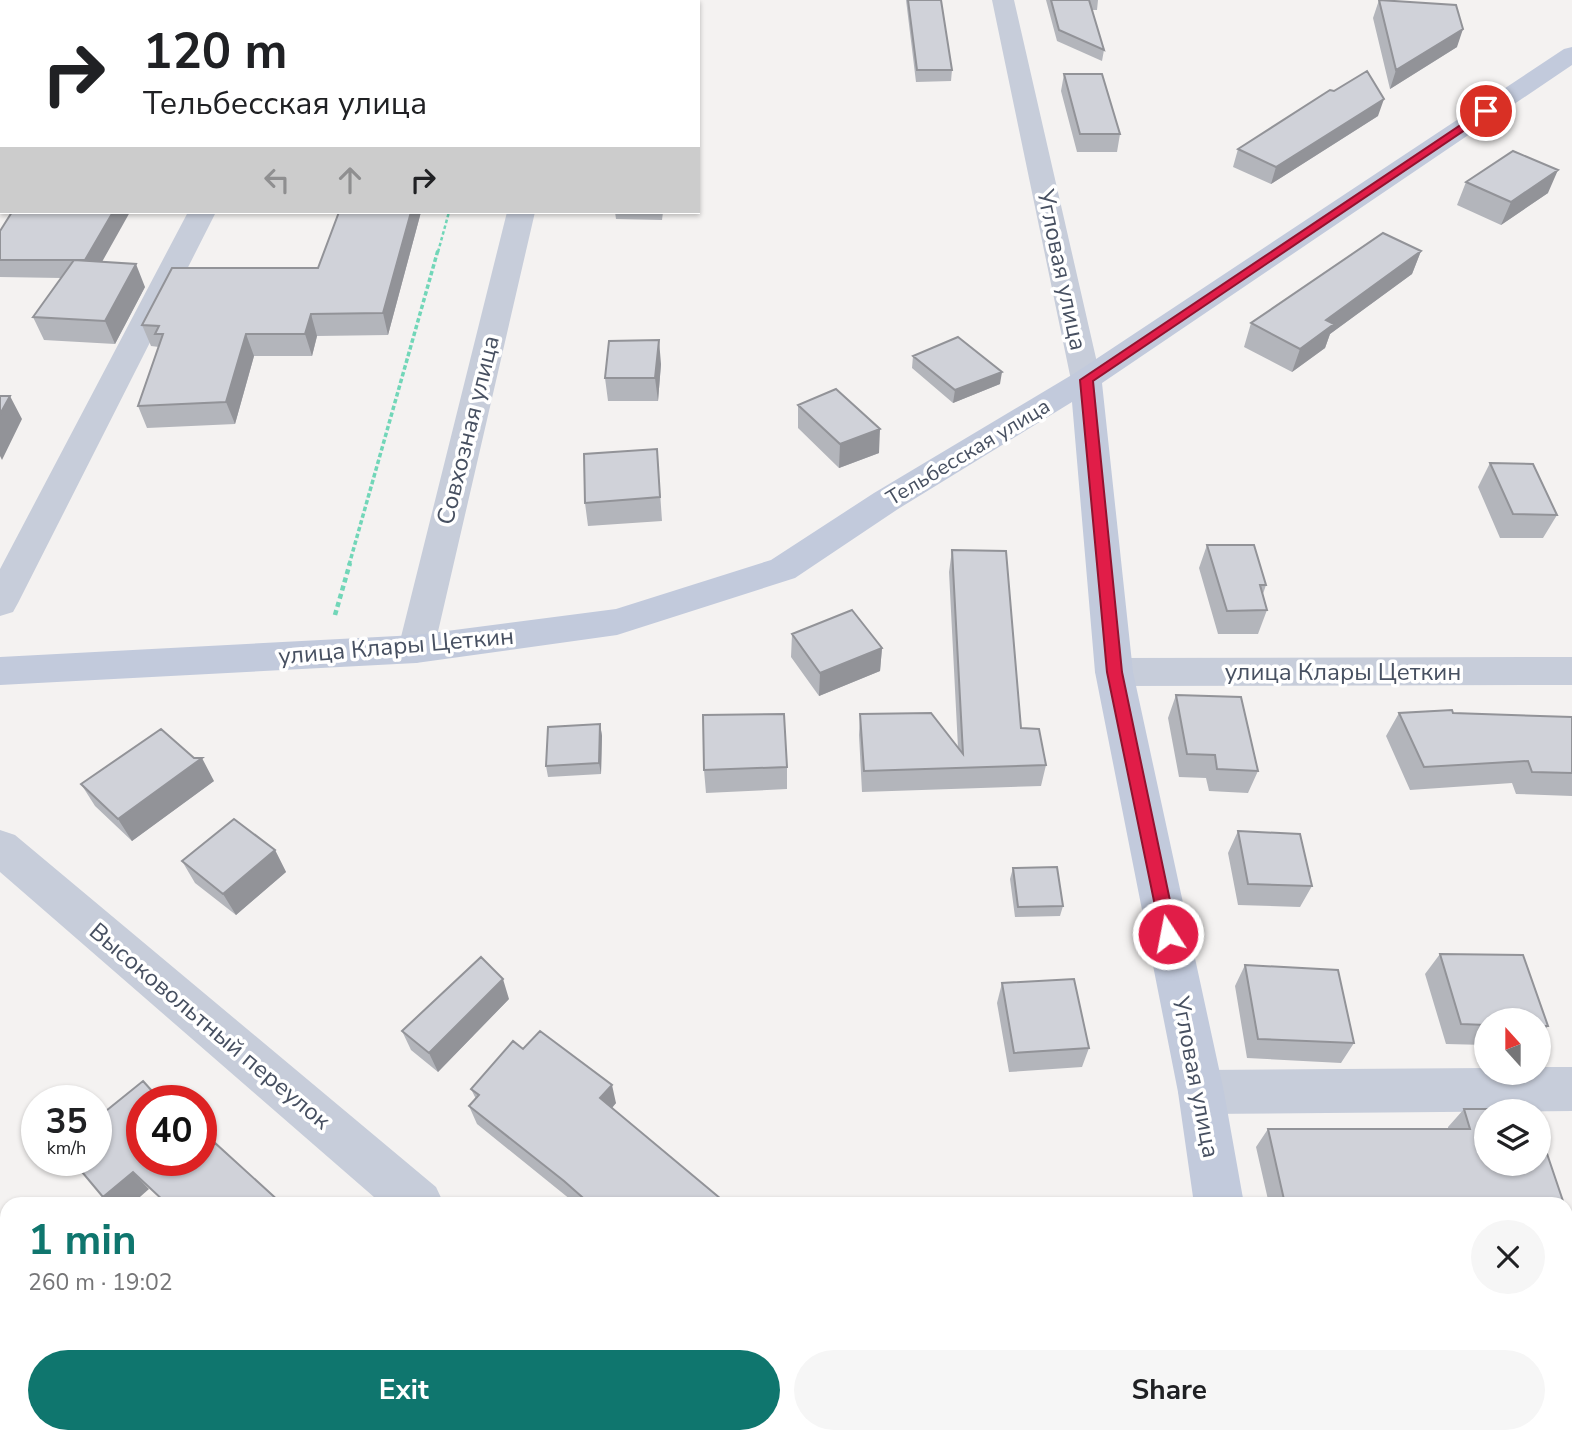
<!DOCTYPE html>
<meta charset="utf-8">
<style>
:root{--surface:#fff;--page:#f6f6f6;--text:#202124;--muted:#757577;--accent:#0f766e}
body{margin:0;font-family:"Nunito Sans",sans-serif;background:var(--page);color:var(--text);height:100vh;display:flex;flex-direction:column;font-size:26px;white-space:nowrap}
*{box-sizing:border-box;margin:0}
p{font-size:23px;color:var(--muted)}
.icon{flex:none;width:38px;height:38px;fill:none;stroke:currentColor;stroke-width:2;stroke-linecap:round;stroke-linejoin:round}
.map{position:relative;flex:1;overflow:hidden}
.drawer{position:absolute;left:0px;top:1197px;width:1573px;height:247px;display:flex;flex-direction:column;background:var(--surface);border-radius:21px 21px 0 0;box-shadow:0 2px 5px #0004}
.drawer>*{flex:none}
.top-card{position:absolute;left:0px;top:0px;width:700px;height:214px;box-shadow:0 2px 5px #0004;background:#fff;color:var(--text);overflow:hidden}
.needle{width:46px;rotate:339deg}
.fabs{position:absolute;left:1474px;top:1008px;display:grid;gap:14px}
.fabs a{display:grid;place-items:center;width:77px;height:77px;border-radius:50%;background:var(--surface);box-shadow:0 2px 5px #0004;font-size:35px}
.speed{position:absolute;left:21px;top:1085px;display:flex;gap:14px;font-size:35px;font-weight:700;text-align:center}
.speed>*{display:grid;place-content:center;width:91px;height:91px;border-radius:50%;background:var(--surface);box-shadow:0 2px 5px #0004;line-height:1}
.speed small{font-size:18px;font-weight:400}
.speed .limit{border:10px solid #d22;background:#fff;color:#111}
.pin{position:absolute;display:grid;place-items:center;width:60px;height:60px;color:#fff;margin:-30px;border:4px solid #fff;border-radius:50%;box-shadow:0 2px 7px #0007}
.me{position:absolute;width:77px;margin:-38px;rotate:349deg;stroke-linejoin:round;filter:drop-shadow(0 0 5px #0008)}
.turn{display:flex;align-items:center;gap:24px;height:147px;padding:0 28px;font-size:32px}
.turn .icon{width:91px;height:91px;stroke-width:2.5}
.turn b{display:block;font-size:49px;line-height:60px}
.lanes{display:flex;align-items:center;height:66px;padding:0 28px;background:#0003;justify-content:center;gap:35px;direction:ltr}
.lanes .off{opacity:.35}
.round{display:grid;place-items:center;flex:none;width:74px;height:74px;border-radius:37px;background:var(--page)}
.summary{display:flex;align-items:center;justify-content:space-between;height:119px;padding:0 28px}
h1{font-size:42px;font-weight:700;line-height:52px;color:var(--accent)}
.cta{display:flex;gap:14px;margin-top:auto;padding:14px 28px}
.cta a{flex:1;height:80px;border-radius:42px;background:var(--accent);color:#fff;font-size:28px;font-weight:700;line-height:80px;text-align:center}
.cta a+a{background:var(--page);color:var(--text)}
.map>svg:first-child{display:block}
.lines{fill:none;stroke-linecap:round;stroke-linejoin:round}
.path-far2{stroke:#71d6b8;stroke-width:2.5;stroke-dasharray:3.5 2.5;stroke-linecap:butt}
.path-far1{stroke:#71d6b8;stroke-width:3.5;stroke-dasharray:4.5 2.5;stroke-linecap:butt}
.path{stroke:#71d6b8;stroke-width:4.5;stroke-dasharray:5 3.5;stroke-linecap:butt}
.street{fill:#c7cdda;fill-rule:evenodd}
.secondary{fill:#c2cadc;fill-rule:evenodd}
.wall{fill:#b3b5bb}
.shaded-wall{fill:#929398}
.building{fill:#d0d2d9;stroke:#929398;stroke-width:2}
.route{fill:#e11d48;stroke:#92132f;stroke-width:2}
.labels{text-anchor:middle;stroke-width:7;stroke-linejoin:round;paint-order:stroke}
.far-street-label{font-size:21px;fill:#475061;stroke:#fff}
.street-label{font-size:24px;fill:#475061;stroke:#fff}
</style>
<div class="map">
<svg width="1572" height="1443" viewBox="0 0 1572 1443">
<rect width="100%" height="100%" fill="#f4f2f1"/>
<g class="lines">
<path class="path-far2" d="M438 252 449 212"/>
<path class="path-far1" d="M349 565 438 250"/>
<path class="path" d="M335 615 350 563"/>
<path class="street" d="M560 0H582V2H560Z
M992 0H1014L1101 380 1097 387 1086 390 1075 387 1071 380Z
M188 212H216L18 603 13 612 0 616V569Z
M507 212H535L434 649 429 659 416 663 403 659 398 649Z
M1572 657V685L1114 686 1101 682 1095 672 1101 662 1114 658Z
M0 830 15 835 436 1187 444 1204H382L0 872Z
M1538 1067H1572V1111L1201 1114 1184 1108 1178 1092 1184 1076 1201 1070 1486 1068V1073H1538Z
M666 1437H726L728 1443H668Z"/>
<path class="secondary" d="M1572 47V65L1102 383 1133 672 1224 1092 1244 1204H1194L1178 1092 1095 672 1072 402 898 509 795 578 617 635 416 663 0 685V657L416 635 616 609 771 560 874 493 1075 373 1564 49Z
M1230 1437H1284L1285 1443H1231Z"/>
</g>
<path class="wall" d="M906 0H941L952 70 951 81 916 82Z
M1046 0H1098L1097 10H1092L1104 50 1102 61 1057 41Z
M1379 0 1457 47 1390 89 1373 18Z
M1064 74 1120 134 1117 152H1077L1061 91Z
M1378 116 1271 184 1233 167 1238 149Z
M1466 182 1548 193 1501 225 1457 205Z
M339 212H421L388 335 317 336 312 356H254L235 424 147 428 138 406 159 347 151 346 142 325 318 268Z
M615 212H663L662 220 616 219Z
M0 231 102 262 145 287 115 344 44 340 33 317 61 278 0 277Z
M1421 251 1412 274 1330 334 1325 348 1292 372 1244 347 1251 323Z
M913 356 1000 384 953 403 912 368Z
M661 364 658 401H608L605 378Z
M798 405 879 453 839 468 798 428Z
M657 449 662 521 588 526 585 503Z
M1490 463 1557 515 1543 538H1500L1478 487Z
M1207 545 1266 585 1263 594 1267 610 1258 634H1218L1199 568Z
M952 550 1021 728 1046 765 1041 786 862 792 859 735 860 714 958 748 949 572Z
M792 634 882 648 880 671 819 696 791 657Z
M1176 695 1258 771 1248 793 1209 791 1206 778 1179 777 1168 718Z
M1399 713H1453L1572 717V796L1516 794 1512 783 1410 790 1386 736Z
M600 724 602 736 601 774 548 777 546 766Z
M787 767V789L706 793 704 770Z
M214 781 132 841 95 806 81 784Z
M1238 831 1312 886 1300 907 1238 905 1228 853Z
M275 850 286 872 236 915 195 883 182 861Z
M1013 868 1063 906 1060 916 1015 917 1010 879Z
M1440 954 1548 1026 1538 1038V1020H1486V1045L1446 1044 1425 974Z
M1245 965 1354 1043 1341 1063 1247 1058 1235 986Z
M1002 983 1089 1048 1082 1067 1009 1072 997 1003Z
M509 999 438 1072 411 1050 402 1031Z
M523 1049 616 1103 612 1108 727 1204H576L477 1124 469 1106 476 1099 471 1089Z
M1464 1109 1564 1204H1269L1256 1147 1268 1129H1448V1127Z"/>
<path class="shaded-wall" d="M32 0H54L53 2H32Z
M397 0H409L410 2H396Z
M1463 29 1457 47 1390 89 1396 70Z
M2 48V88L0 91V50Z
M1384 99 1378 116 1271 184 1276 167Z
M1558 170 1548 193 1501 225 1511 202Z
M113 212H130L93 278 85 260Z
M411 212H421L388 335 383 313Z
M1421 251 1412 274 1330 334 1325 348 1292 372 1300 349 1326 320Z
M136 264 145 287 115 344 105 321Z
M311 314 317 336 312 356 305 334Z
M246 334 254 356 235 424 226 402Z
M659 340 661 364 658 401 655 378Z
M1002 372 1000 384 953 403 955 390Z
M10 396 22 419 2 460 0 456V414Z
M880 429 879 453 839 468 840 444Z
M882 648 880 671 819 696 820 673Z
M600 724 602 736 601 774 599 763Z
M202 758 214 781 132 841 118 819Z
M275 850 286 872 236 915 223 894Z
M503 979 509 999 438 1072 429 1053Z
M612 1085 616 1103 605 1116 600 1098Z
M133 1172 149 1189 132 1204H111L103 1197Z"/>
<path class="building" d="M0 0 38 1V2H2V48L0 50Z
M115 0H397L396 2H114Z
M657 0H695V2H657Z
M908 0H941L952 70H917Z
M1051 0H1089L1104 50 1059 30Z
M1379 0 1456 5 1463 29 1396 70Z
M1367 71 1384 99 1276 167 1238 149 1330 90 1334 91Z
M1064 74H1102L1120 134H1080Z
M1513 151 1558 170 1511 202 1466 182Z
M12 212H113L85 260H0V231Z
M339 212H411L383 313 311 314 305 334H246L226 402 138 406 163 334H155L159 326 142 325 172 268H318Z
M1383 233 1421 251 1326 320 1334 324 1300 349 1251 323Z
M74 260 136 264 105 321 33 317Z
M958 337 1002 372 955 390 913 356Z
M659 340 655 378H605L609 341Z
M836 389 880 429 840 444 798 405Z
M0 396H10L0 414Z
M657 449 660 497 585 503 584 454Z
M1490 463 1533 464 1557 515 1513 514Z
M1207 545H1254L1266 585H1260L1267 610 1227 611Z
M952 550 1006 551 1021 728 1039 729 1046 765 864 771 860 714 931 713 963 754Z
M852 610 882 648 820 673 792 634Z
M1176 695 1241 697 1258 771 1217 769 1215 755 1187 754Z
M1452 710 1453 713 1572 717V773L1532 772 1528 761 1424 767 1399 713Z
M784 714 787 767 704 770 703 715Z
M600 724 599 763 546 766 548 727Z
M161 729 194 758H202L118 819 81 784Z
M234 819 275 850 223 894 182 861Z
M1238 831 1300 834 1312 886 1248 884Z
M1057 867 1063 906 1018 907 1013 868Z
M1440 954 1523 955 1548 1026H1538V1020H1486V1025L1461 1024Z
M481 957 503 979 429 1053 402 1031Z
M1245 965 1338 970 1354 1043 1258 1039Z
M1074 979 1089 1048 1014 1053 1002 983Z
M540 1031 612 1085 600 1098 727 1204H590L564 1181 469 1106 479 1095 471 1089 513 1041 523 1049Z
M143 1081 161 1101H142V1160H201V1145L207 1151 215 1143 281 1203 279 1204H167L133 1172 103 1197 72 1160H96V1119Z
M1464 1109H1532L1533 1111H1486V1164H1538V1127L1564 1204H1285L1268 1129H1470Z
M1566 1211 1572 1228H1566Z
M492 1437H560L568 1443H487Z"/>
<path class="route" d="M1486 108 1491 111 1490 113 1093 381 1122 672 1177 934 1175 940 1168 942 1162 940 1107 672 1080 380Z"/>
<g class="labels">
<g class="far-street-label">
<text transform="translate(968 452) rotate(-31)" y="7">Тельбесская улица</text>
</g>
<g class="street-label">
<text transform="translate(1062 270) rotate(78)" y="8">Угловая улица</text>
<text transform="translate(468 430) rotate(-76)" y="8">Совхозная улица</text>
<text transform="translate(396 646) rotate(-5)" y="8">улица Клары Цеткин</text>
<text x="1343" y="680">улица Клары Цеткин</text>
<text transform="translate(210 1026) rotate(40)" y="8">Высоковольтный переулок</text>
<text transform="translate(1196 1077) rotate(79)" y="8">Угловая улица</text>
</g>
</g>
</svg>
<div class="fabs">
<a><svg class="needle" viewBox="-14 -14 28 28"><path d="M0-13l5 13h-10z" fill="#e53935"/><path d="M0 13l5-13h-10z" fill="#757577"/></svg></a>
<a><svg class="icon" aria-label="layers" viewBox="0 0 24 24"><path d="M12 4l9 5-9 5-9-5zM3 14l9 5 9-5"/></svg></a>
</div>
<div class="speed"><div>35<small>km/h</small></div><div class="limit">40</div></div>
<div class="pin" style="left:1486px;top:111px;background:#d93025"><svg class="icon" aria-label="arrive" viewBox="0 0 24 24"><path d="M6 21V4h12l-3 4 3 4H6"/></svg></div>
<svg class="me" style="left:1168px;top:934px" viewBox="-20 -20 40 40"><circle r="17" fill="#e11d48" stroke="#fff" stroke-width="3"/><path d="M0-11L8 9 0 5-8 9z" fill="#fff"/></svg>
<div class="top-card">
<div class="turn"><svg class="icon" aria-label="right" viewBox="0 0 24 24"><path d="M7 20v-9h11M14 6l5 5-5 5"/></svg><div><b>120 m</b>Тельбесская улица</div></div>
<div class="lanes"><svg class="icon off" aria-label="left" viewBox="0 0 24 24"><path d="M17 20v-9H6M10 6l-5 5 5 5"/></svg><svg class="icon off" aria-label="ahead" viewBox="0 0 24 24"><path d="M12 20V5M6 11l6-6 6 6"/></svg><svg class="icon" aria-label="right" viewBox="0 0 24 24"><path d="M7 20v-9h11M14 6l5 5-5 5"/></svg></div>
</div>
<section class="drawer">
<div class="summary"><div><h1>1 min</h1><p>260 m · 19:02</p></div><a class="round"><svg class="icon" aria-label="close" viewBox="0 0 24 24"><path d="M6 6l12 12M18 6L6 18"/></svg></a></div>
<div class="cta"><a>Exit</a><a>Share</a></div>
</section>
</div>
